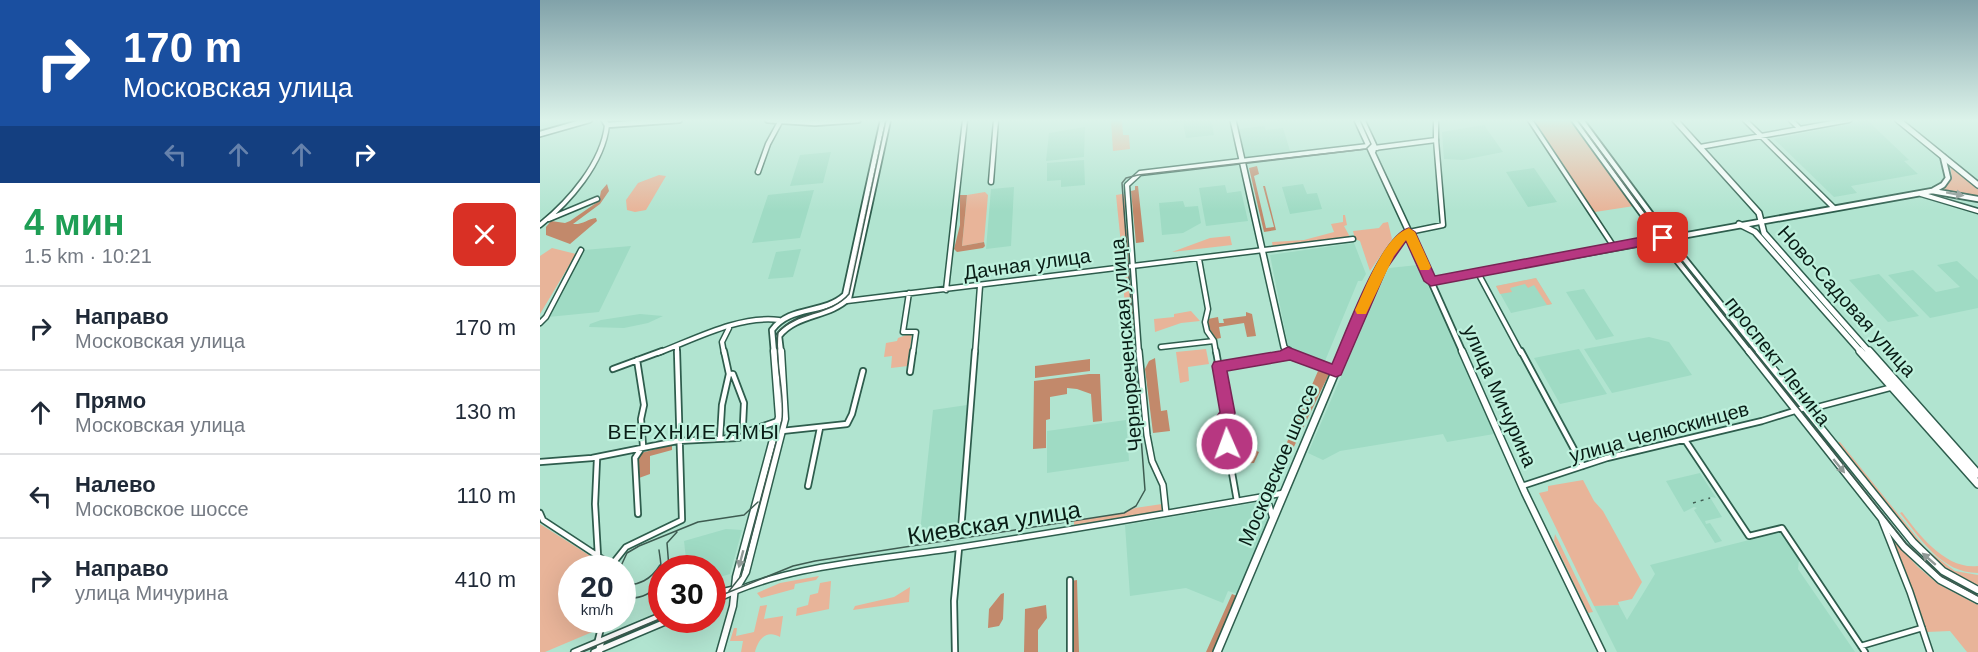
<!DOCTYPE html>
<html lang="ru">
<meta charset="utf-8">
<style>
:root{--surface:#fff;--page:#f6f6f7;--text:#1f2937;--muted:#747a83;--line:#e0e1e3}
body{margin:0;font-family:Helvetica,sans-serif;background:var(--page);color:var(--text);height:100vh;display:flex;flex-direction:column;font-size:22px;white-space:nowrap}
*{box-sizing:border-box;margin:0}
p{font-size:20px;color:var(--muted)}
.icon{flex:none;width:33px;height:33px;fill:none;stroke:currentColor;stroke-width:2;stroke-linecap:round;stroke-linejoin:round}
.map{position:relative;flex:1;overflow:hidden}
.details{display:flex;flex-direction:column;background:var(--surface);width:540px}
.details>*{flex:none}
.hud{background:#1a4fa0;color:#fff;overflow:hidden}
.speed{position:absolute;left:18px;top:555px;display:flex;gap:12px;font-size:30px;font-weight:700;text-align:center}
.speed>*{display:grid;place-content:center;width:78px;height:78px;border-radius:50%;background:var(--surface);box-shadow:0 6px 24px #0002;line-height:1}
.speed small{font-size:15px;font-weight:400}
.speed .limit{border:9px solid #d22;background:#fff;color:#111}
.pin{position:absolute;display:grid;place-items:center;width:51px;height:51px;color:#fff;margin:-26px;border-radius:12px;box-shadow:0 3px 9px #0006}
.me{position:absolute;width:66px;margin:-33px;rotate:358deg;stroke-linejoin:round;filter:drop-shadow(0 0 4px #0008)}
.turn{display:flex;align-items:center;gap:21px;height:126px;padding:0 24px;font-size:27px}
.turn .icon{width:78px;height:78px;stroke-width:2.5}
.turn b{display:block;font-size:42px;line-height:51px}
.lanes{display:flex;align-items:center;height:57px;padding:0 24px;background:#0003;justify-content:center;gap:30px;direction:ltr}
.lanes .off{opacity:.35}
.round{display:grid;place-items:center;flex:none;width:63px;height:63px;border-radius:12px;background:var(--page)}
.overview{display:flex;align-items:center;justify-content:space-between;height:102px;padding:0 24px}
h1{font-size:36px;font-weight:700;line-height:45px;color:#1e9e55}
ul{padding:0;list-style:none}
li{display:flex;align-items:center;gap:18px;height:84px;padding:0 24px;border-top:2px solid var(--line)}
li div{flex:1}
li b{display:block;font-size:22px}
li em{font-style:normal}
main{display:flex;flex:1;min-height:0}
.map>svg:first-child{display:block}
.built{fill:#9fdbc4}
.green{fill:#e8b499}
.forest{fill:#c2896b}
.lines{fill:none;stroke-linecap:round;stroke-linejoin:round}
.minor-far1-casing{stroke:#2e5d4d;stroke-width:7}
.minor-casing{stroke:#2e5d4d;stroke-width:8}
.tertiary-far1-casing{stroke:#2e5d4d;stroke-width:7}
.tertiary-casing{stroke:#2e5d4d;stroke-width:8}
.secondary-far1-casing{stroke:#2e5d4d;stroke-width:8}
.secondary-casing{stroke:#2e5d4d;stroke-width:9}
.primary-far1-casing{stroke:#2e5d4d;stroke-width:8}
.primary-casing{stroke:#2e5d4d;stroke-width:10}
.minor-far1{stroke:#fff;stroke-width:4}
.minor{stroke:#fff;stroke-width:4.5}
.tertiary-far1{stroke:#fff;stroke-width:4}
.tertiary{stroke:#fff;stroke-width:5}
.secondary-far1{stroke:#fff;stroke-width:4.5}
.secondary{stroke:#fff;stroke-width:6}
.primary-far1{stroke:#fff;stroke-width:5}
.primary{stroke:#fff;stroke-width:7}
.tram{stroke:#3e5c51;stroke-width:1.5}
.rail{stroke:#3e5c51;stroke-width:1.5;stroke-dasharray:3 5;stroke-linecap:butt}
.oneway{fill:#909996}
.route{fill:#b73781;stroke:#772454;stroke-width:1.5}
.slow{fill:#f59e0b}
.labels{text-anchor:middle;stroke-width:4.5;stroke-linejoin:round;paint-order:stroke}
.street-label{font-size:20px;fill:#091d16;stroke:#bef1dd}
.neighbourhood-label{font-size:21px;letter-spacing:1.5px;fill:#091d16;stroke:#bef1dd}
.near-street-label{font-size:24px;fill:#091d16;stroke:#bef1dd}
</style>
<main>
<section class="details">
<div class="hud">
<div class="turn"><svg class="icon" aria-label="right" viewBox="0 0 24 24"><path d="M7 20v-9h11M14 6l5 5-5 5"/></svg><div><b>170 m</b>Московская улица</div></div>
<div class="lanes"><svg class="icon off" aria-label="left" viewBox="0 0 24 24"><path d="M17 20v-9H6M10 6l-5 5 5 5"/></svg><svg class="icon off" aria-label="ahead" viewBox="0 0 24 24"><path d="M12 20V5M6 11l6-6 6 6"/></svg><svg class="icon off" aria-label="ahead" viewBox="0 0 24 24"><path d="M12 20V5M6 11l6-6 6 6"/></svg><svg class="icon" aria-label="right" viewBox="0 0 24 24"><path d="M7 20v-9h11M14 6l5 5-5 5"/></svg></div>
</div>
<div class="overview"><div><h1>4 мин</h1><p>1.5 km · 10:21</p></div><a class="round" style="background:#d93025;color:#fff"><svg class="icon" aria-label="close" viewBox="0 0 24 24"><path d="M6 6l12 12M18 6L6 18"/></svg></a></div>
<ul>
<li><svg class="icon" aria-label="right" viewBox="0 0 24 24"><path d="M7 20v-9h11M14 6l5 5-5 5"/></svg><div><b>Направо</b><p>Московская улица</p></div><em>170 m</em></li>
<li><svg class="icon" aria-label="ahead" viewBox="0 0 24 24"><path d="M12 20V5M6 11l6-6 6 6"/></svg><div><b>Прямо</b><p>Московская улица</p></div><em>130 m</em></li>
<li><svg class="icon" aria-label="left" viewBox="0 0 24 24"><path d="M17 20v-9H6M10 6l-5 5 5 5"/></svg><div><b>Налево</b><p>Московское шоссе</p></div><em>110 m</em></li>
<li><svg class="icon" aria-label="right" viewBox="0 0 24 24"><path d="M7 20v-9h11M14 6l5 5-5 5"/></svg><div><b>Направо</b><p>улица Мичурина</p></div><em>410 m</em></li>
</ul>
</section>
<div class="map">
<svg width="1438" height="652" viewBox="0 0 1438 652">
<rect width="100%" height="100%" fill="#b1e4d0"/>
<path class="built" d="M634 120H671L674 135 646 138 643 122 634 123Z
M1327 120 1369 160 1364 161 1378 174 1311 186 1317 193 1294 197 1234 139Z
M944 125 963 152 923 160 904 159 902 132Z
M724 126 726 130 743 128 751 154 706 159 699 129Z
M545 127 544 157 506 161 509 133Z
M291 152 283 183 250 186 260 155Z
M544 160 545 185 521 187V180L507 181V163Z
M994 168 1017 202 988 207 966 172Z
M763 184 767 194 777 193 782 209 750 214 742 187Z
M685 185 687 193 701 191 708 221 666 226 659 188Z
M474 187 471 246 446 249 451 189Z
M274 190 260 238 212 243 228 195Z
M643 201 645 207 658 206 661 223 643 233 622 235 619 203Z
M814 243 826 274 822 281H818L785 361 752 350 748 346 730 255Z
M91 246 59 312 8 317 44 250Z
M261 249 253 277 228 279 236 252Z
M1417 261 1438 280V308L1390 318 1348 275 1373 270 1396 292 1420 287 1397 265Z
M878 265 916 344 954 434 907 442 903 434 800 451 783 460 768 453 847 271 849 268Z
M1339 274 1379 316 1348 322 1309 280Z
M996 278 1012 304 971 313 956 286Z
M1044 289 1074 336 1056 340 1026 292Z
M100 314 123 316 108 323 84 328 49 327 50 324 61 320Z
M1109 337 1129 342 1152 375 1072 393 1044 349Z
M1039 349 1067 394 1020 404 994 358Z
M427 405 417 526 380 532 393 410Z
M586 420 589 461 507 473V431Z
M1160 473 1176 498 1171 497V499L1182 517 1165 521 1166 524 1170 523 1182 541 1175 543 1154 510 1157 508 1154 507 1144 512 1126 481Z
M720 502 729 520 698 594 688 591 683 603 646 588 590 596 585 525Z
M186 529 202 530 190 574 173 579 172 568H147L144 541Z
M1241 532 1259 560 1258 569 1315 652H1077L1054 606 1079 605 1087 620 1115 574 1110 565Z"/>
<path class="green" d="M571 120H582L583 135H589L590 149 573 151Z
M991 120H1032L1094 206 1055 212 1067 231 1064 232Z
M1410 164 1438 188V196L1403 190 1412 178Z
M119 175 126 176 106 210 95 212 87 210 86 200 98 183Z
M445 192 448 195 444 242 422 246 427 195Z
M582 194 585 195V229L589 230 591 261 583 264 576 195Z
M803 215H805L807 225 804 226 810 237 733 248 732 242 764 240 794 232 791 224 803 222Z
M848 222 852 239 830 271 820 241 815 239 813 231 839 228 843 223Z
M690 236 692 245 632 252 670 238Z
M12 248 36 254 0 314V256Z
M589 268 595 326 587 331 582 270Z
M996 278 1012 304 1007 305 994 285 988 288 985 284 970 288 972 292 960 294 956 286Z
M651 311 660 321 641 323 615 332 614 319 634 317V314Z
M372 333 368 366 351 368 352 356 344 357 346 343 357 341 358 338Z
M666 349 669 364 648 367 649 381 640 383 636 352Z
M1300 442 1387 550 1415 571 1438 575V587L1401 566 1381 549 1296 443Z
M1043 480 1054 501 1063 511 1102 582 1092 599 1078 602 1079 605 1054 606 999 493 1008 491V486Z
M622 504V510L620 512 534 525V521L584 513 595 508Z
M1362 512C1379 535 1406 570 1438 566V573C1401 573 1380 538 1360 513Z
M0 524 63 564 65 568H32V620H59L57 630 5 652H0Z
M1015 534 1053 612 1048 613 1014 541Z
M1352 539 1378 567 1398 584 1438 605V652H1427L1410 631 1387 632 1373 591Z
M279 576 276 580 255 584 254 589 221 598 217 593 240 583Z
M291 581 289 609 256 616 257 608 268 605 270 595 278 593 280 583Z
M370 587 369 602 313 610 315 606 354 597Z
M227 605 224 619 243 616 240 637C226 629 218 640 215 652H201L203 641H190L194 628H197L196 636 214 632 220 606Z"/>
<path class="forest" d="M717 166 719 174 714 176 726 228 734 227 723 186H725L736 230 724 232 709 168Z
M67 184 69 191 60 204 33 224C42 225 48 219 56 218L57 221 30 244 6 235V227L11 221 25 223 30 221 59 201 61 191Z
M595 186H598L604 242 596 243 591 191 595 190Z
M420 195H427L422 246 444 242 445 246 443 248 417 252 414 249 420 225Z
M706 312 712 314 716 336 707 337 704 323 679 327 681 338 676 339 666 323 668 319 678 317 679 323H684L683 319 706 316Z
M615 358 621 411 627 410 630 431 613 433 605 369 609 361Z
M550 359V371L495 378V366Z
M778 371 790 372 749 457 741 456Z
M549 374H560L562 421 553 422 551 394 537 389 527 388V394L510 397V419L506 420V448L493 449 494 381Z
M692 440 719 452 714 463 695 464Z
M132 445V450L110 456V474L99 478 98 458 101 453Z
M537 580 539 652H532L531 581Z
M464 593 463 619 459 626 448 628 449 609 461 594Z
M692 594 697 596 672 652H666Z
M506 605 507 618 498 630V652H484L485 609Z"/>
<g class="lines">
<g class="minor-far1-casing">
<path id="minor-far1" d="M990 120 1074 247
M1205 120 1294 208
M1251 120 1259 128
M1160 147 1309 120
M218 172 228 144 241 120
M451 182 456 120
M1381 194 1438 211
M9 219 57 199
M0 225C29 202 63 163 67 125
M869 232 903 225 896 140
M659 259 668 309 665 322 667 331 674 341 676 353
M938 273 981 353
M406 290 425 120
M369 293 363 332H376L373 353
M307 301 813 239
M0 323 6 317 41 250
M137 346V353
M621 347 674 341
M118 353C155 339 199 315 239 320
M184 353 182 342 189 328
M435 353 440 286"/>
</g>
<g class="minor-casing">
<path id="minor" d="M676 351 687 413 683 419 687 444 686 454 689 456 697 501
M981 351 1043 466
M97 360 104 405 101 419 103 446 95 458 98 514
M679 366 744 357 748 353
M73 369 122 351
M370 372 373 351
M189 374H193L204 403 203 424 206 432
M1274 408 1353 387
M242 431 307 424 312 414 323 371
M180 438 182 405 189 374 184 351
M1145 440 1209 536 1242 528 1325 652
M57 459 55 504 58 556
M0 462 52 458 137 441 197 438 205 436 206 432 238 421
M268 486 280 428
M982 486 1067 458 1222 421 1264 408
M0 513 3 520 67 562 69 568
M421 530 435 351
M70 567 86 547 142 520 137 351
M530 580V652
M60 641 58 640 63 620
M1321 646 1382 628
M415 652 414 601 419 548"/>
</g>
<g class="tertiary-far1-casing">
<path id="tertiary-far1" d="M834 148 896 140V120
M599 353 587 185 600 173 828 146 837 148"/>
</g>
<g class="tertiary-casing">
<path id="tertiary" d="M599 351 607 435 612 461 623 485 626 513
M719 498 729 505 733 519
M1342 521 1370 592 1390 652
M172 594 194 589
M172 602C240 565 339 560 415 548 525 531 635 512 744 493
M34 652 122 615
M54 652 130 620"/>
</g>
<g class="secondary-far1-casing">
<path id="secondary-far1" d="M64 120 67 125 139 120
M228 120 275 123 318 120
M1034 120 1127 248 1210 353
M1041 120 1135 247 1220 353
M0 134 49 120
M1394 190 1403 185 1408 178 1403 157
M869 232 923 353
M891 281 1392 191 1438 199
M234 353 232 330C250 305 283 315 305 295L343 120
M241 353 239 336C257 313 289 318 309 298L348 120"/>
</g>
<g class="secondary-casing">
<path id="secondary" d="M922 351 985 493 1062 652
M1209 351 1364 547 1400 580 1438 600
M1219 351 1373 542 1403 571 1438 590
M196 589 206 572 245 419 241 351
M59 652 61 641
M180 652 193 606 196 577 239 417 234 351"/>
</g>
<g class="primary-far1-casing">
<path id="primary-far1" d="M693 120 744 347 750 353
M822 120 834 146 833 151
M1135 120 1219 213 1224 233 1330 353
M1358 120 1438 185
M1199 224 1215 232 1322 353
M804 353C820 315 837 259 869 232L817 120"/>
</g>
<g class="primary-casing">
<path id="primary" d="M748 351 753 356 796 371
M1320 351 1438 484
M1329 351 1438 474
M677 652 804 351"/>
</g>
<use href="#minor-far1" class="minor-far1"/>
<use href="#minor" class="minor"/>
<use href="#tertiary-far1" class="tertiary-far1"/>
<use href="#tertiary" class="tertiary"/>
<use href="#secondary-far1" class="secondary-far1"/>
<use href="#secondary" class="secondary"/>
<use href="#primary-far1" class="primary-far1"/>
<use href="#primary" class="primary"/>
<path class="tram" d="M1037 120 1130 247 1366 543 1400 575 1438 596
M80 568 87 553 99 546 158 522 204 515 218 502
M129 568 127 543 137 532
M82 583C98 588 112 578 120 565
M189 591 201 576 242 420C245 390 234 362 238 332 258 311 290 316 309 294L346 120
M82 597C98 601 119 593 121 575 122 567 120 558 119 550
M172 599 253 566 275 561 584 513 596 506 605 490 582 183 586 178 598 175 826 149 831 144 820 120
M41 652 122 618"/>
<path class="rail" d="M1153 503 1170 498"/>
</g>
<defs><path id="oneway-solid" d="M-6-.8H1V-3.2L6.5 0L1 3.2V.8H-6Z" transform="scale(1.5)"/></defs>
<g class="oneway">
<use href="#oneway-solid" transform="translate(1415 194) rotate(10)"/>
<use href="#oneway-solid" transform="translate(1299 466) rotate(51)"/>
<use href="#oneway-solid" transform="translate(201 559) rotate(105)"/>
<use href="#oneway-solid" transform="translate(1389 559) rotate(-139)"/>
</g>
<linearGradient id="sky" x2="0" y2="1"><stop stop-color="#81a2a9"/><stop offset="0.57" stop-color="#dcf3ea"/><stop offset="1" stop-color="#dcf3ea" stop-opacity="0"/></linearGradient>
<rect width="1438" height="211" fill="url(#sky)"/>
<path class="route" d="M869 228 875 232 895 276 1123 233 1129 238 1123 242 891 286 884 281 866 241 847 268 801 375 796 377 750 360 687 371 695 413C688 427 698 436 692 449L687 451 682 449 675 419 680 412 672 366 674 362 740 351 748 347 792 364C805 335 840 236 869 228Z"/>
<path class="slow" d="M869 228 875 232 891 267 889 270H880L866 240 854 256 826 314H817L815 310C826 287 844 236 869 228Z"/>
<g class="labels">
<g class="street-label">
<text transform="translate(487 264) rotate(-8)" y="7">Дачная улица</text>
<text transform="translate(1307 301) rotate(48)" y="7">Ново-Садовая улица</text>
<text transform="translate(586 345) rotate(-95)" y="7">Чернореченская улица</text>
<text transform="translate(1238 361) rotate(52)" y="7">проспект Ленина</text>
<text transform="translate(960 396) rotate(66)" y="7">улица Мичурина</text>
<text transform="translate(1119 432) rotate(-15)" y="7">улица Челюскинцев</text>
<text transform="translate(738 465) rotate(-67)" y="7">Московское шоссе</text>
</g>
<g class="neighbourhood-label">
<text x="154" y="439">ВЕРХНИЕ ЯМЫ</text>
</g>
<g class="near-street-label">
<text transform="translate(454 523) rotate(-9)" y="8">Киевская улица</text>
</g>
</g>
</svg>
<div class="speed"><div>20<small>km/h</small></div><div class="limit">30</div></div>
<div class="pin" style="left:1123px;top:238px;background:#d93025"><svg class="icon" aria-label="arrive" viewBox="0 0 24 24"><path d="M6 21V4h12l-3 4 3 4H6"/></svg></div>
<svg class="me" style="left:687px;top:444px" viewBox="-20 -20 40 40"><circle r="17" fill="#b73781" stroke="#fff" stroke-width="3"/><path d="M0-11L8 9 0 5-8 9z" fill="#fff"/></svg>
</div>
</main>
